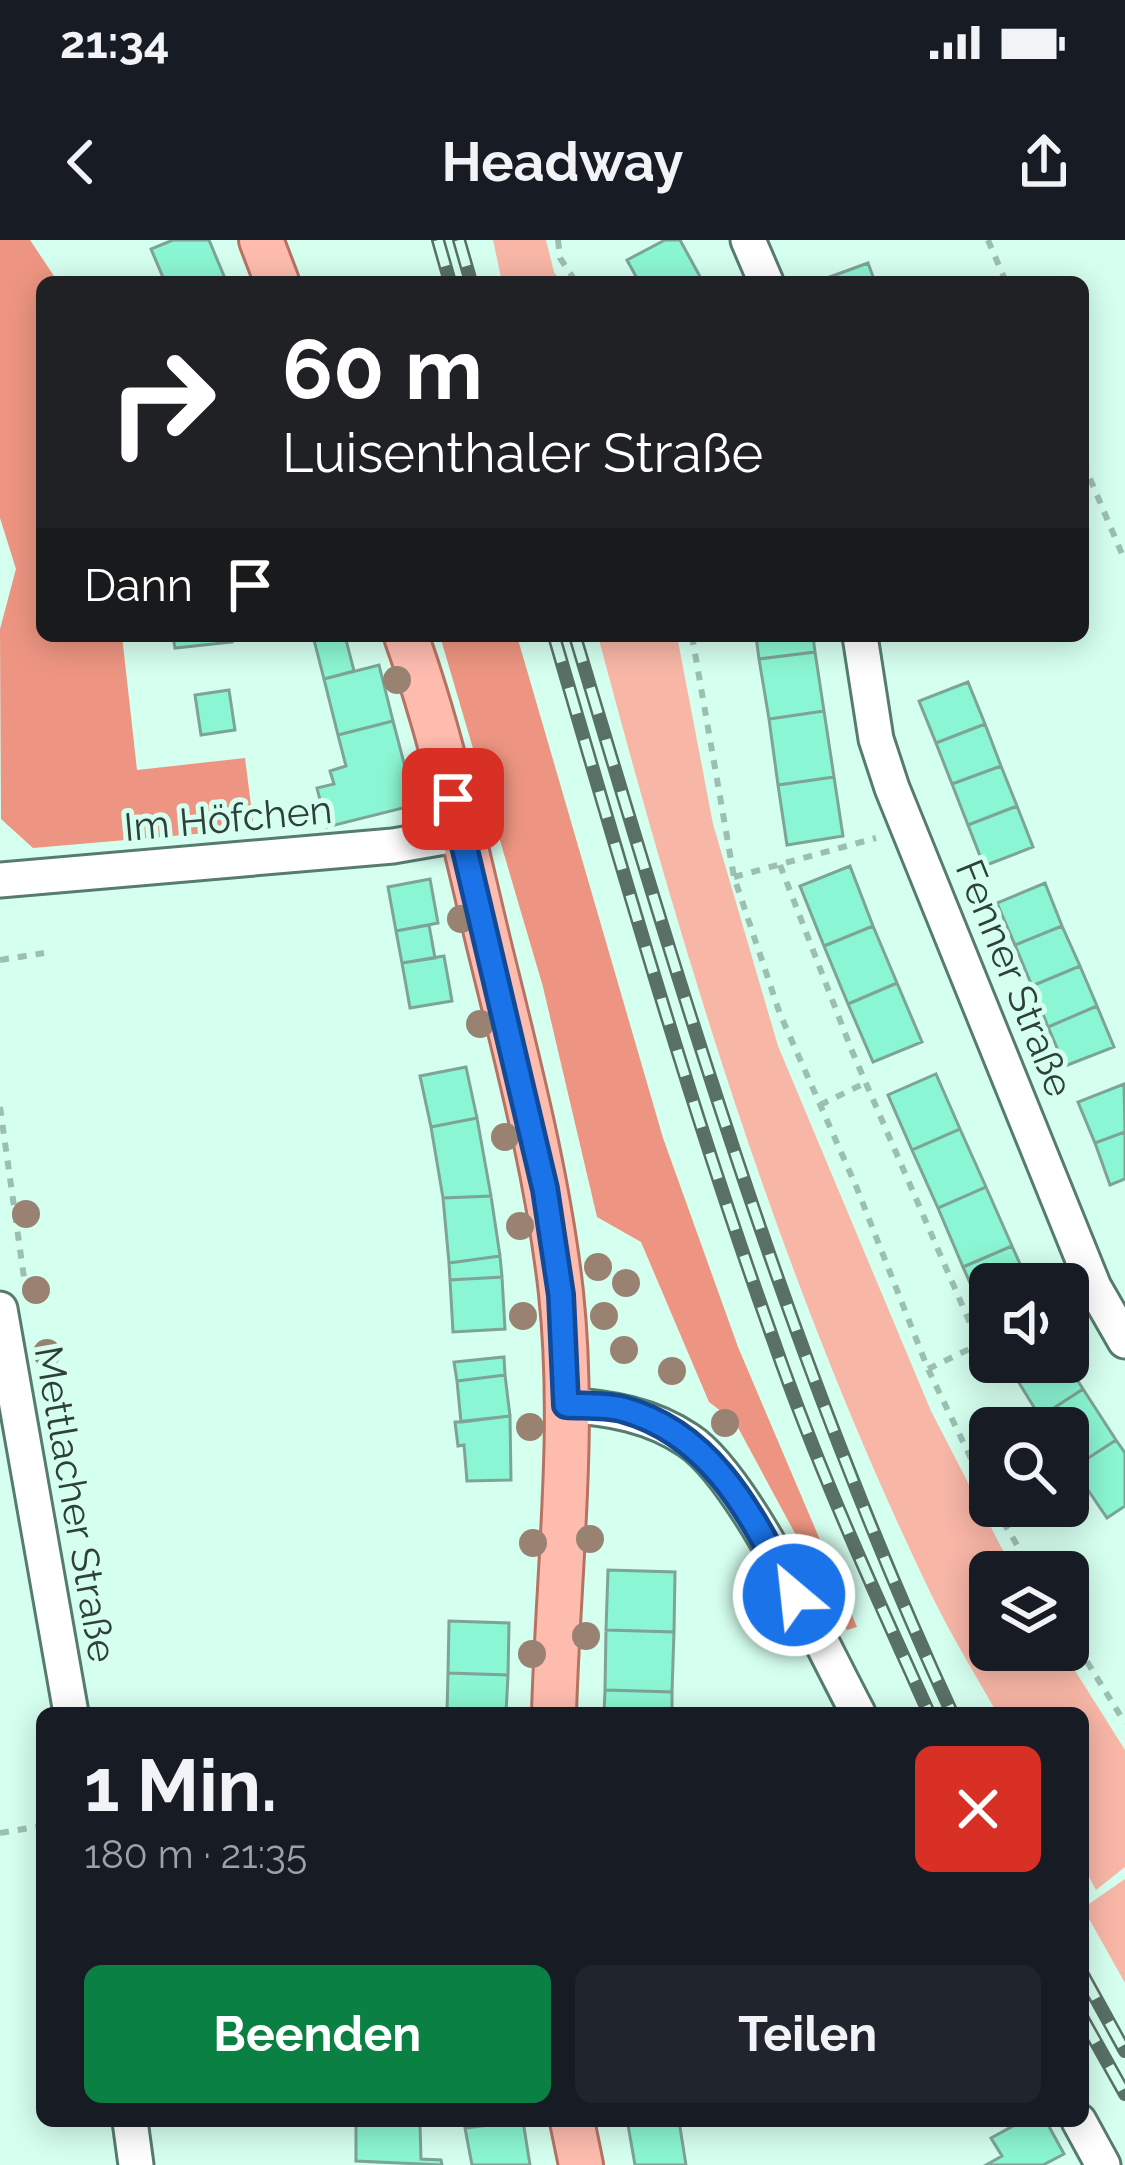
<!DOCTYPE html>
<html lang="de">
<meta charset="utf-8">
<style>
:root{--surface:#171b24;--page:#20242c;--text:#f1f3f6;--muted:#9ea1a6;--accent:#0b8043}
body{margin:0;font-family:Raleway,sans-serif;background:var(--page);color:var(--text);height:100vh;display:flex;flex-direction:column;font-size:45px;white-space:nowrap}
*{box-sizing:border-box;margin:0}
p{font-size:39px;color:var(--muted)}
.icon{flex:none;width:66px;height:66px;fill:none;stroke:currentColor;stroke-width:2;stroke-linecap:round;stroke-linejoin:round}
.map{position:relative;flex:1;overflow:hidden}
.side{position:absolute;left:36px;top:1467px;width:1053px;height:420px;display:flex;flex-direction:column;background:var(--surface);border-radius:18px;box-shadow:0 6px 30px #0003}
.side>*{flex:none}
.hud{position:absolute;left:36px;top:36px;width:1053px;height:366px;border-radius:18px;box-shadow:0 6px 30px #0003;background:#202124;color:#fff;overflow:hidden}
.controls{position:absolute;left:969px;top:1023px;display:grid;gap:24px}
.controls a{display:grid;place-items:center;width:120px;height:120px;border-radius:18px;background:var(--surface);box-shadow:0 6px 30px #0003;font-size:60px}
.pin{position:absolute;display:grid;place-items:center;width:102px;height:102px;color:#fff;margin:-51px;border-radius:24px;box-shadow:0 6px 18px #0006}
.me{position:absolute;width:132px;margin:-66px;rotate:332deg;stroke-linejoin:round;filter:drop-shadow(0 0 9px #0008)}
.turn{display:flex;align-items:center;gap:42px;height:252px;padding:0 48px;font-size:54px}
.turn .icon{width:156px;height:156px;stroke-width:2.5}
.turn b{display:block;font-size:84px;line-height:102px}
.then{display:flex;align-items:center;height:114px;padding:0 48px;background:#0003;gap:24px;font-size:45px}
.round{display:grid;place-items:center;flex:none;width:126px;height:126px;border-radius:18px;background:var(--page)}
.head{display:flex;align-items:center;justify-content:space-between;height:204px;padding:0 48px}
h1{font-size:72px;font-weight:700;line-height:90px}
.action{display:flex;gap:24px;margin-top:auto;padding:24px 48px}
.action a{flex:1;height:138px;border-radius:18px;background:var(--accent);color:#fff;font-size:48px;font-weight:700;line-height:138px;text-align:center}
.action a+a{background:var(--page);color:var(--text)}
.status{display:flex;justify-content:space-between;align-items:center;height:84px;padding:0 60px;background:var(--surface);direction:ltr}
.status svg{height:33px;fill:currentColor}
header{display:flex;justify-content:space-between;align-items:center;height:156px;padding:0 48px;background:var(--surface);font-size:54px;font-weight:700}
.map>svg:first-child{display:block}
.green{fill:#f8b6a7}
.forest{fill:#ed9582}
.building{fill:#8bf6d3;stroke:#7da496;stroke-width:3}
.lines{fill:none;stroke-linecap:round;stroke-linejoin:round}
.minor-casing{stroke:#577c6f;stroke-width:39}
.major-casing{stroke:#b67363;stroke-width:48}
.path{stroke:#9dbfb2;stroke-width:6;stroke-dasharray:9 9;stroke-linecap:butt}
.minor{stroke:#fff;stroke-width:33}
.major{stroke:#febcaf;stroke-width:42}
.rail-casing{stroke:#597067;stroke-width:14}
.rail{stroke:#d5ffef;stroke-width:9;stroke-dasharray:27;stroke-linecap:butt}
.tree{fill:#9a8273}
.route-casing{stroke:#114b97;stroke-width:30}
.route{stroke:#1a73e8;stroke-width:21}
.labels{text-anchor:middle;stroke-width:10;stroke-linejoin:round;paint-order:stroke}
.street-label{font-size:39px;fill:#2f403a;stroke:#d5ffef}
</style>
<div class="status"><b>21:34</b><svg viewBox="0 0 49 12"><path d="M0 12V9h3v3zM5 12V6h3v6zM10 12V3h3v9zM15 12V0h3v12zM26 1h20v11H26zM47 4h2v5h-2z"/></svg></div>
<header><svg class="icon" aria-label="back" viewBox="0 0 24 24"><path d="M15 5l-7 7 7 7"/></svg>Headway<svg class="icon" aria-label="share" viewBox="0 0 24 24"><path d="M12 15V3M7 8l5-5 5 5M5 13v7h14v-7"/></svg></header>
<div class="map">
<svg width="1125" height="1925" viewBox="0 0 1125 1925">
<rect width="100%" height="100%" fill="#d5ffef"/>
<path class="green" d="M493 0H546L554 32 561 42H502Z
M598 396H677L713 584 778 806 931 1171 1014 1332H990V1410H1062L1125 1510V1627L1096 1650 1083 1626V1473H997C975 1434 951 1395 931 1354 783 1047 685 724 598 396Z
M1125 1639V1743L1083 1668Z"/>
<path class="forest" d="M0 0H30L58 42H42V396H122L137 530 245 518 254 589 33 608 1 579 0 389 16 329 0 278Z
M440 396H517L663 898 738 1107 857 1387 847 1390 735 1182 709 1162 641 1002 597 977 543 747Z"/>
<path class="building" d="M173 0H209L224 36 210 42H165L151 9Z
M665 0H680L703 42H639L627 20Z
M868 23 875 42H816Z
M173 396H231L232 402 175 408Z
M313 396H345L354 431 324 439Z
M756 396H813L815 412 759 419Z
M815 412 824 471 769 479 759 419Z
M379 425 393 481 338 495 324 439Z
M968 442 985 484 936 503 919 461Z
M229 450 235 490 201 495 195 455Z
M824 471 834 537 778 545 769 479Z
M393 481 415 565 327 587 317 548 334 544 330 531 346 526 338 495Z
M985 484 1001 526 952 544 936 503Z
M1001 526 1017 566 968 585 952 544Z
M834 537 843 596 787 605 778 545Z
M1017 566 1033 607 984 626 968 585Z
M850 626 873 686 824 706 800 646Z
M430 639 438 683 396 691 388 647Z
M1045 643 1062 686 1015 705 997 663Z
M429 685 435 718 402 723 396 691Z
M873 686 897 743 848 764 824 706Z
M1062 686 1080 726 1032 746 1015 705Z
M444 716 452 761 410 768 402 723Z
M1080 726 1097 766 1048 787 1032 746Z
M897 743 922 802 873 822 848 764Z
M1097 766 1114 807 1065 826 1048 787Z
M466 827 477 878 431 887 420 836Z
M936 834 960 889 912 910 888 855Z
M1124 844 1125 892 1095 903 1078 862Z
M477 878 491 956 443 958 431 887Z
M960 889 986 947 938 968 912 910Z
M1125 892V939L1110 945 1095 903Z
M986 947 1012 1006 963 1027 938 968Z
M491 956 500 1016 449 1023 443 958Z
M1012 1006 1029 1044H990L989 1086 963 1027Z
M500 1016 502 1037 450 1040 449 1023Z
M502 1037 505 1089 453 1092 450 1040Z
M504 1117 505 1135 457 1141 454 1122Z
M1012 1122H1066L1083 1149 1040 1177 1008 1125Z
M505 1135 510 1176 461 1182 457 1141Z
M1083 1149 1116 1200 1073 1228 1068 1220V1188H1047L1040 1177Z
M510 1176 511 1240 467 1241 464 1205 458 1206 455 1182Z
M1116 1200 1125 1213V1266L1107 1278 1073 1228Z
M608 1330 675 1332 674 1392 606 1390Z
M449 1381 509 1383 508 1435 448 1433Z
M606 1390 674 1392 672 1452 605 1450Z
M448 1433 508 1435 506 1473H447Z
M605 1450 672 1452V1473H604Z
M523 1881 530 1925H472L465 1888Z
M654 1881H679L686 1925H635L628 1885Z
M1022 1881H1046L1064 1914 1043 1925H986L1002 1916 991 1898Z
M356 1884H420L421 1919 441 1920 442 1925 356 1921Z"/>
<g class="lines">
<g class="minor-casing">
<path id="minor" d="M748 0 766 42
M860 396 876 499 892 548 1094 1047 1125 1101
M0 640 393 606 462 594
M0 1069 71 1473
M566 1165C609 1168 651 1175 688 1200 745 1237 823 1408 858 1473
M130 1881 136 1925
M1079 1881 1103 1925"/>
</g>
<g class="major-casing">
<path id="major" d="M261 0 277 42
M406 396C442 496 464 601 489 705 517 819 548 936 561 1053 576 1192 558 1334 554 1473
M572 1881 581 1925"/>
</g>
<path class="path" d="M558 0 560 18 576 42
M988 0 1006 42
M1083 222 1125 321
M692 396 734 637 780 774 856 946 928 1129 990 1258
M780 625 852 811 979 1104
M734 637 876 598
M0 720 44 713
M820 865 867 842
M0 867 25 1045
M928 1129 990 1099
M994 1266 1033 1332
M1068 1391 1125 1483
M0 1593 42 1586"/>
<use href="#minor" class="minor"/>
<use href="#major" class="major"/>
<g class="rail-casing">
<path id="rail" d="M438 0 450 42
M459 0 471 42
M554 396C623 632 691 870 774 1102 818 1229 874 1351 929 1473
M575 396C684 761 792 1126 952 1473
M1083 1735 1125 1811
M1083 1779 1125 1854"/>
</g>
<use href="#rail" class="rail"/>
</g>
<g class="tree">
<circle cx="397" cy="440" r="14"/>
<circle cx="422" cy="535" r="14"/>
<circle cx="461" cy="679" r="14"/>
<circle cx="480" cy="784" r="14"/>
<circle cx="505" cy="897" r="14"/>
<circle cx="26" cy="974" r="14"/>
<circle cx="520" cy="986" r="14"/>
<circle cx="598" cy="1027" r="14"/>
<circle cx="626" cy="1043" r="14"/>
<circle cx="36" cy="1050" r="14"/>
<circle cx="523" cy="1076" r="14"/>
<circle cx="604" cy="1076" r="14"/>
<circle cx="624" cy="1110" r="14"/>
<circle cx="47" cy="1113" r="14"/>
<circle cx="672" cy="1131" r="14"/>
<circle cx="725" cy="1183" r="14"/>
<circle cx="530" cy="1187" r="14"/>
<circle cx="590" cy="1299" r="14"/>
<circle cx="533" cy="1303" r="14"/>
<circle cx="586" cy="1396" r="14"/>
<circle cx="532" cy="1414" r="14"/>
</g>
<g class="lines">
<g class="route-casing">
<path id="route" d="M453 559 545 949 561 1055 566 1165C583 1166 605 1165 622 1169 714 1194 752 1277 794 1355"/>
</g>
<use href="#route" class="route"/>
</g>
<g class="labels">
<g class="street-label">
<text transform="translate(228 578) rotate(-5)" y="14">Im Höfchen</text>
<text transform="translate(1015 738) rotate(68)" y="14">Fenner Straße</text>
<text transform="translate(76 1264) rotate(80)" y="14">Mettlacher Straße</text>
</g>
</g>
</svg>
<div class="controls">
<a><svg class="icon" aria-label="sound" viewBox="0 0 24 24"><path d="M4 9h4l5-4v14l-5-4H4zM17 9q2 3 0 6"/></svg></a>
<a><svg class="icon" aria-label="search" viewBox="0 0 24 24"><circle cx="10" cy="10" r="6"/><path d="M15 15l6 6"/></svg></a>
<a><svg class="icon" aria-label="layers" viewBox="0 0 24 24"><path d="M12 4l9 5-9 5-9-5zM3 14l9 5 9-5"/></svg></a>
</div>
<div class="pin" style="left:453px;top:559px;background:#d93025"><svg class="icon" aria-label="arrive" viewBox="0 0 24 24"><path d="M6 21V4h12l-3 4 3 4H6"/></svg></div>
<svg class="me" style="left:794px;top:1355px" viewBox="-20 -20 40 40"><circle r="17" fill="#1a73e8" stroke="#fff" stroke-width="3"/><path d="M0-11L8 9 0 5-8 9z" fill="#fff"/></svg>
<div class="hud">
<div class="turn"><svg class="icon" aria-label="right" viewBox="0 0 24 24"><path d="M7 20v-9h11M14 6l5 5-5 5"/></svg><div><b>60 m</b>Luisenthaler Straße</div></div>
<div class="then">Dann<svg class="icon" aria-label="arrive" viewBox="0 0 24 24"><path d="M6 21V4h12l-3 4 3 4H6"/></svg></div>
</div>
<section class="side">
<div class="head"><div><h1>1 Min.</h1><p>180 m · 21:35</p></div><a class="round" style="background:#d93025;color:#fff"><svg class="icon" aria-label="close" viewBox="0 0 24 24"><path d="M6 6l12 12M18 6L6 18"/></svg></a></div>
<div class="action"><a>Beenden</a><a>Teilen</a></div>
</section>
</div>
